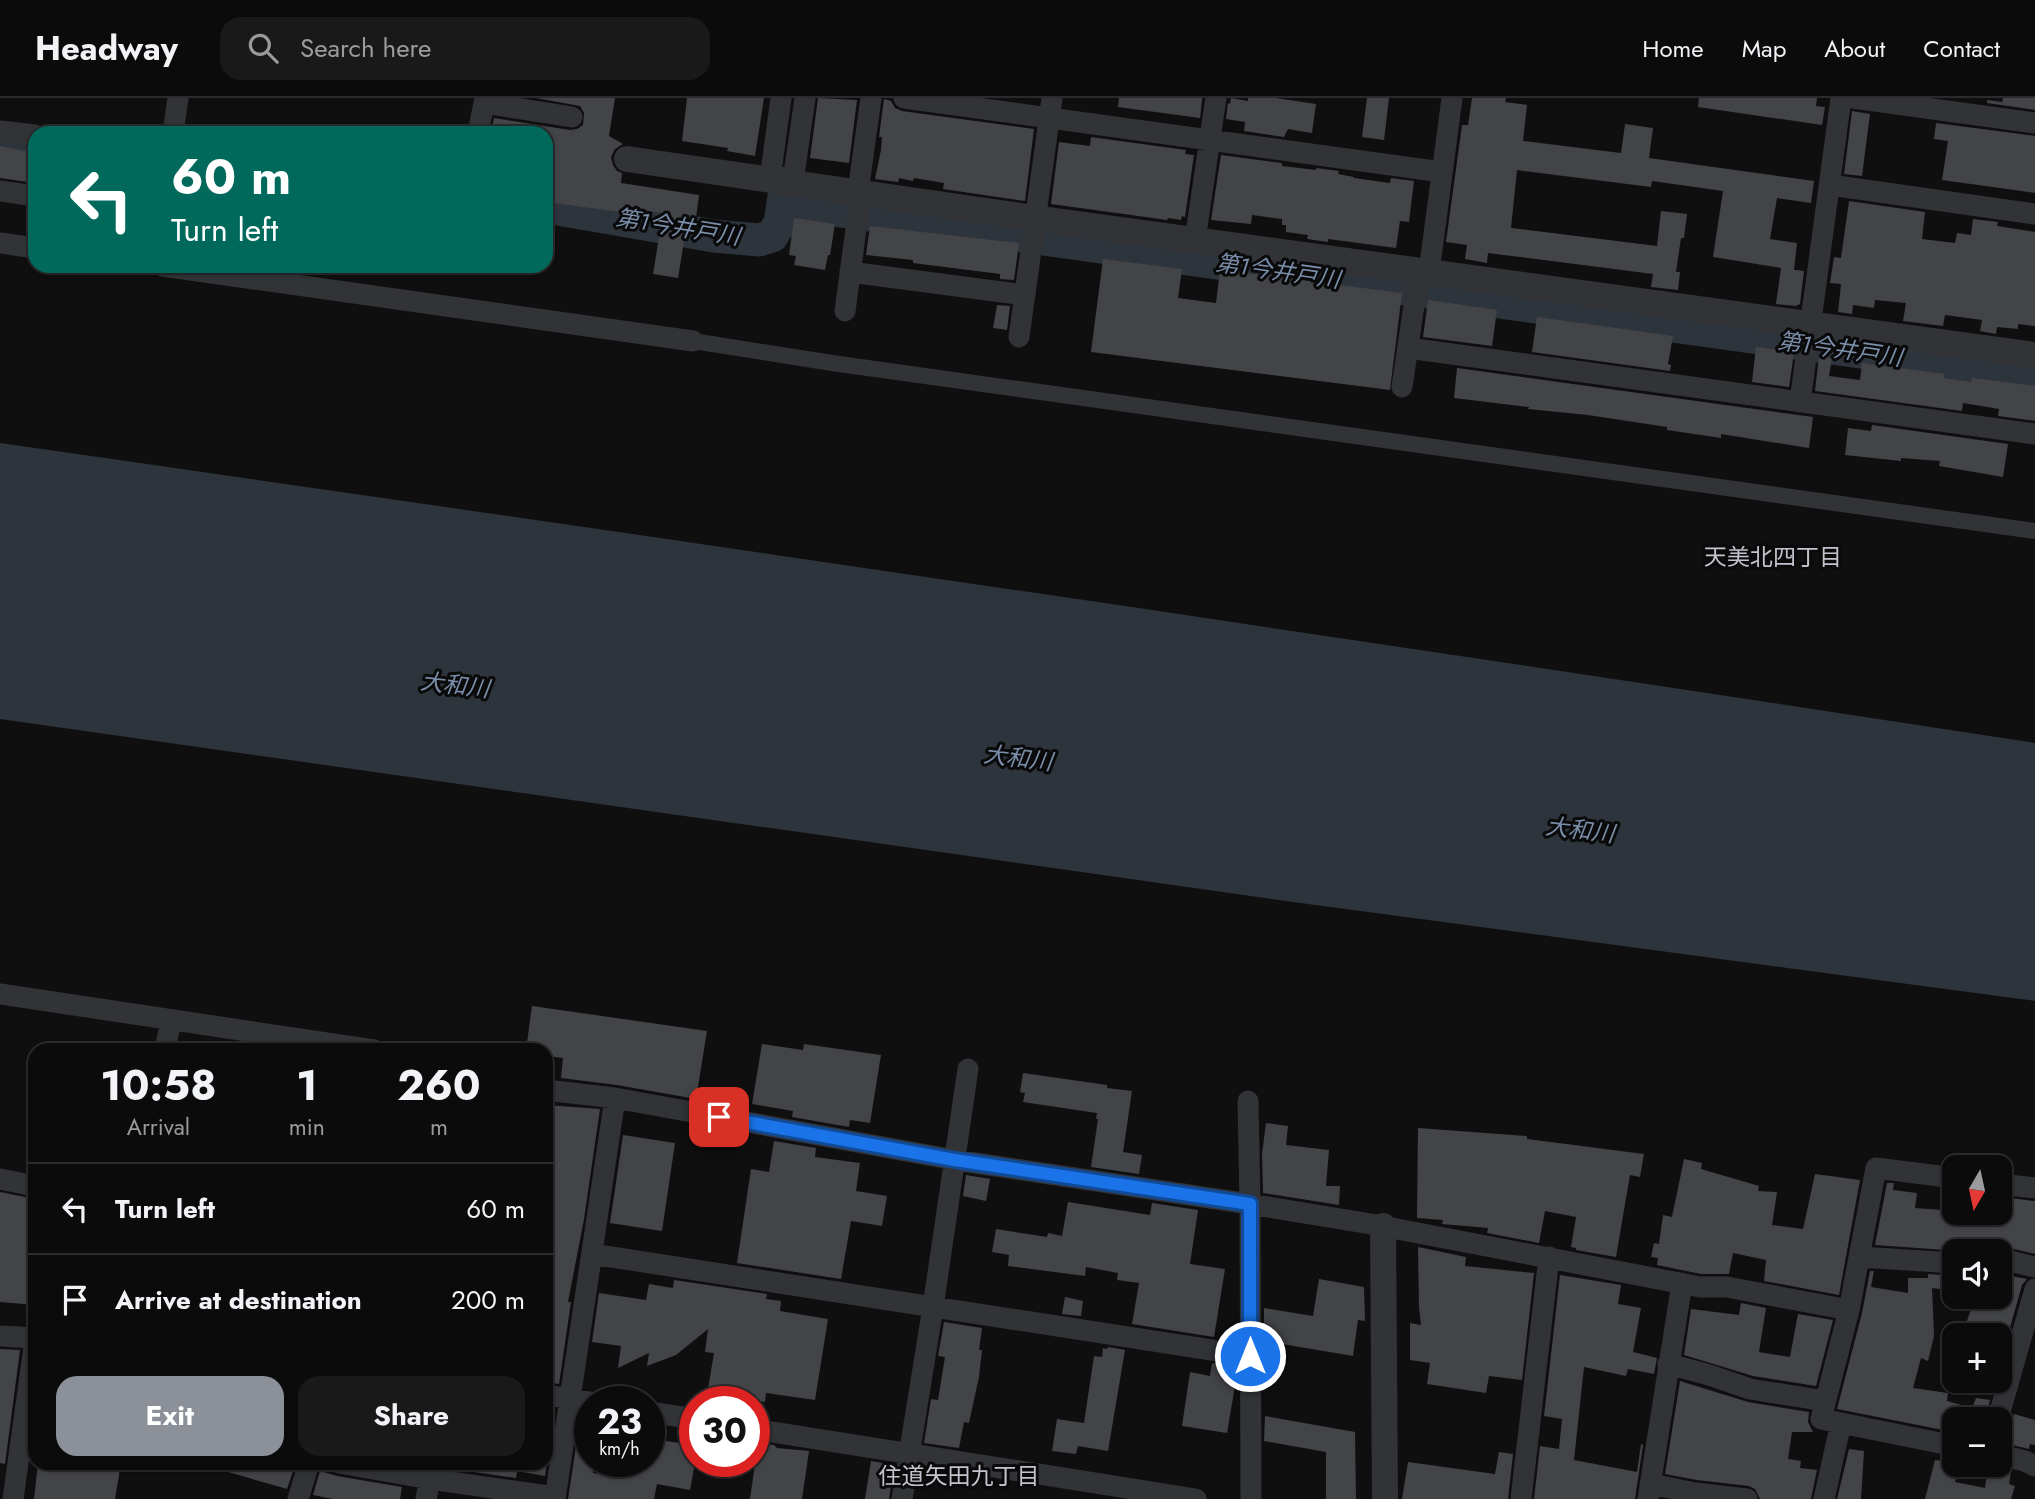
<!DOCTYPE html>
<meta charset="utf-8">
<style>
:root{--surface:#0b0b0c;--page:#19191a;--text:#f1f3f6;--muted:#9a9b9d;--line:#2b2b2d;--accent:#8c9099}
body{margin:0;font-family:Jost,"Noto Sans JP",sans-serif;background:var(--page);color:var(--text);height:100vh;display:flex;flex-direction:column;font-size:26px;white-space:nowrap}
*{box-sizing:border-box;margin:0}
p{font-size:23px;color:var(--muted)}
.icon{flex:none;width:38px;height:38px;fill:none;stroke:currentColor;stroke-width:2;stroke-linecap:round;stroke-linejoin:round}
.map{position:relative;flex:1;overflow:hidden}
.side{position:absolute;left:28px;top:945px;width:525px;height:427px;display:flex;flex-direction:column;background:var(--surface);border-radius:21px;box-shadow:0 2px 5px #0004,0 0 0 2px var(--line)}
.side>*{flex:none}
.banner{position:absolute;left:28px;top:28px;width:525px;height:147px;border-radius:21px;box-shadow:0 2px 5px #0004,0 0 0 2px var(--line);background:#00695c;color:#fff;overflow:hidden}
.needle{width:46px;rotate:189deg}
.tools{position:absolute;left:1942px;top:1057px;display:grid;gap:14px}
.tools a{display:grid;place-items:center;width:70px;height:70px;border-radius:14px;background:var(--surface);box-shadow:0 2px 5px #0004,0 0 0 2px var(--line);font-size:35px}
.speed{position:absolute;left:574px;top:1288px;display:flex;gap:14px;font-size:35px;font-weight:700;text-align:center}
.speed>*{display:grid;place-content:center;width:91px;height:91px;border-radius:50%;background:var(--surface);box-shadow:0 2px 5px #0004,0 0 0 2px var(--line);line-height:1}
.speed small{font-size:18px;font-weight:400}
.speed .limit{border:10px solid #d22;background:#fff;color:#111}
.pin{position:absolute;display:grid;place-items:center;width:60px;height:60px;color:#fff;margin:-30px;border-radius:14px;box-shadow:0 4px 10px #0006}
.me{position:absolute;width:77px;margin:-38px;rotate:0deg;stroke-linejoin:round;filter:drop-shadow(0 0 5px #0008)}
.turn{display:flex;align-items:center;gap:24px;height:147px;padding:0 28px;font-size:32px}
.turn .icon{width:91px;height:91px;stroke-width:2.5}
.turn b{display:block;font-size:49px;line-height:60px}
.eta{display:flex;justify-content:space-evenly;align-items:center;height:119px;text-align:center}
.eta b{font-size:42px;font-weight:700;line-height:49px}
.button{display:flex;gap:14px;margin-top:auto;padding:14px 28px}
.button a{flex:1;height:80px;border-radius:21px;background:var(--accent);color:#fff;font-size:28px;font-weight:700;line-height:80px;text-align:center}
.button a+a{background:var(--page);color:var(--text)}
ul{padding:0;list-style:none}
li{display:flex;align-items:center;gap:21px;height:91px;padding:0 28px;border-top:2px solid var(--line)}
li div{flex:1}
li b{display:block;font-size:26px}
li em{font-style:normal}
header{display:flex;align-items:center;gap:42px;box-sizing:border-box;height:98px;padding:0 35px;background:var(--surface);border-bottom:2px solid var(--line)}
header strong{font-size:33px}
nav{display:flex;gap:38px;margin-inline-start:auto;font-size:24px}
.search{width:490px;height:63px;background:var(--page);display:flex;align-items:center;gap:18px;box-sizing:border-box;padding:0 24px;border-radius:21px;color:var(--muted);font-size:26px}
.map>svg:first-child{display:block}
.water{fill:#2e343c}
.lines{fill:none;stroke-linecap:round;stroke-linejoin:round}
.river{stroke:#2e343c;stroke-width:33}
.building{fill:#434448}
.pedestrian{stroke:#323337;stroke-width:16}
.minor{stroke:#323337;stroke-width:21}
.tertiary{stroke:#323337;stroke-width:26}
.route-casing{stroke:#114b97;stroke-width:18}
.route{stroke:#1a73e8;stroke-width:12}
.labels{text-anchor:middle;stroke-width:6;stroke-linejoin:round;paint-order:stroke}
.water-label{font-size:23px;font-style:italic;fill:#7a8da9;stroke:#0a0a0b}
.neighbourhood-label{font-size:23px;fill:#c2c3cc;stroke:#0a0a0b}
</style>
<header>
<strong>Headway</strong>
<div class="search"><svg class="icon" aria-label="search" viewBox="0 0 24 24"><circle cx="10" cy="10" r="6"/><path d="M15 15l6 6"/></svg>Search here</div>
<nav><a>Home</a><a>Map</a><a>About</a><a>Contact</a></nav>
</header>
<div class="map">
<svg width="2035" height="1401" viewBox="0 0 2035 1401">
<rect width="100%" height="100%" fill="#0f0f10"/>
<path class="water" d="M0 345C679 442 1357 541 2035 645V903L1293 804 0 621Z"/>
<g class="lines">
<path class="river" d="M0 44 35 48
M783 105 2035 278
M546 109 714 138 759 142 772 138 780 125 786 85"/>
</g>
<path class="building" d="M536 0H615L609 38 623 46 615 51 611 59 613 67 617 73 622 75 621 85 699 97 696 120 688 119 678 180 653 176 663 115 635 111V116L546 104V81L551 45 548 44 550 35H491L494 20 570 32 577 31 583 27 584 15 580 8Z
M687 0H764L755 58 727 53 728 50 682 43Z
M818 0 857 2 849 65 810 60Z
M1119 0H1202V2L1200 20 1118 9Z
M1231 0 1248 3V0H1276L1316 6 1312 35 1288 31 1284 39 1244 33 1245 24 1226 21 1228 5 1230 6Z
M1367 0H1389L1384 42 1362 39Z
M1472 0H1506L1505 4 1527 7 1523 43 1621 55 1625 26 1653 30 1649 60 1814 83 1811 105 1777 100 1770 141 1797 145 1794 172 1713 159 1723 93 1652 83 1651 89 1517 72 1511 130 1657 148 1661 113 1687 116 1684 140H1681L1676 174H1680L1678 192 1651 189 1653 176 1488 155 1487 165 1465 161 1467 147 1446 144 1462 27H1468Z
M1699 0H1817L1816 8 1825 9 1822 27 1698 9Z
M2003 0H2035V12L1987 5V2L2002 4Z
M884 1 891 3 895 10 902 13 1034 31 1025 103 943 91 944 85 914 80 913 83 899 80 898 84 875 81 881 52 882 39H879Z
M1852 13 1870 16 1862 78 1844 76Z
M1936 25 2035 38V95L1942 82 1948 43 1934 41Z
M1091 39 1186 52 1185 56 1194 57 1185 119 1182 118 1181 122 1168 120 1167 122 1051 106 1059 44 1090 48Z
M0 48 35 55V85L0 80Z
M1221 57 1282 65V68L1316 72V70L1339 73 1338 76 1354 79V80L1390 85 1391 80 1414 83 1409 124 1400 123 1396 150 1328 141V144L1307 141 1308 137 1286 134V127H1282V121L1252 117 1251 126 1211 122Z
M1849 103 1925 114 1922 141 1955 145 1957 135 1971 137 1973 121 1998 124 1997 128 2035 134V228L2018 226V231L1997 229 1996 236 1980 233 1982 222 1945 217 1943 228 1903 223 1906 205 1875 202 1874 210 1853 207 1852 216 1838 214 1841 186 1830 185 1834 159 1841 160Z
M794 120 835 126 830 157H828L825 172 794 167 796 158 789 157Z
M870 128 1019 145 1014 182 1000 181V176L913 165V162L866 157Z
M1103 161 1182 171 1178 200 1216 205 1220 172 1402 195 1390 292 1091 254Z
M1781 170 1804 173 1800 206 1796 208 1776 206Z
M1428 202 1497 212 1492 248 1423 239Z
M997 207 1010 208 1007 232 993 230Z
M1537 219 1673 238 1668 266 1671 267 1670 273 1532 254Z
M1756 249 1794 254 1789 289 1752 284Z
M1819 258 1832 260 1829 278 1860 282 1862 265 1944 276V280L1971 284 1972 280 2035 288V323L1998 318 1999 311 1963 305 1962 313 1815 293Z
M1457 270 1813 319 1809 350 1721 336V340L1667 332V329L1588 317 1528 311 1529 309 1454 300Z
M1872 327 2008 346 2003 379 1939 368 1940 363 1901 360V363L1845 357 1848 330 1871 333Z
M532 908 707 933 696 1001 617 987 561 980 563 960 546 958V952H526Z
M762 946 803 952 804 946 881 957 870 1025 850 1022 849 1029 792 1019 793 1013 752 1006Z
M1023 975 1107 987V990L1132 993 1123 1054 1142 1057 1139 1076 1091 1069 1098 1021H1096L1097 1015 1023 1004 1025 995 1020 994Z
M546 1007 600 1011 584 1121 568 1204H571L559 1286 546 1284Z
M1266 1025 1288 1028 1286 1047 1329 1052 1326 1088H1340L1339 1107 1263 1095 1262 1056Z
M1418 1030 1527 1038V1041L1644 1056 1640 1079 1630 1077 1616 1159 1576 1152V1150L1571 1149 1576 1119 1545 1113 1539 1145 1487 1135 1488 1130 1442 1126 1443 1122 1417 1120Z
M623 1037 675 1045 662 1133 610 1125Z
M774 1043 816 1050 815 1059 860 1065 856 1093 887 1098 882 1128 851 1123 841 1181 737 1165 751 1071 769 1074Z
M1684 1061 1702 1065 1701 1071 1759 1088 1758 1093 1777 1094 1772 1127 1803 1131 1815 1076 1860 1082 1839 1197 1764 1183 1766 1162 1733 1155 1729 1176H1701L1657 1167 1658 1160 1651 1159 1654 1145 1659 1146 1663 1117 1672 1119Z
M966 1077 990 1081 986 1103 963 1098Z
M1887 1085H1894L1893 1092 1917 1095 1915 1110 1955 1113V1115L1997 1119 1998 1115H2000L2002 1099 2035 1103V1156L2010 1150H1999L1992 1153H1960L1875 1147Z
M0 1094 35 1101V1207L0 1204Z
M1068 1104 1150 1117 1152 1105 1198 1112 1190 1166 1225 1171 1214 1239 1132 1226 1139 1185 1117 1182 1118 1175 1086 1169 1085 1178 1008 1168 1009 1157 992 1154 996 1131 1047 1139 1048 1135 1062 1138Z
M1418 1149 1466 1159 1465 1168 1534 1175 1522 1282 1489 1278 1486 1295 1427 1286 1430 1265 1410 1262V1225L1421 1227 1419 1209Z
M1870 1173H1874L1871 1189 1908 1195V1180H1928V1176L1955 1178V1193L1932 1190 1934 1238 1928 1263 1921 1260 1913 1290 1948 1295 1947 1303 1972 1310 1976 1300 1990 1302 1985 1321H1945L1943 1332 1837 1311 1862 1215Z
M2000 1176 2027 1181 2022 1187 2000 1265V1237H1985L1968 1232 1970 1227 1966 1226 1975 1199H2000Z
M1560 1177 1621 1187 1618 1206 1641 1210 1633 1254 1657 1260 1654 1276 1628 1271 1626 1278 1584 1269 1574 1362 1637 1374 1641 1346 1643 1347 1635 1401H1534L1540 1348 1559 1351 1562 1321 1544 1318Z
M1319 1181 1364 1189 1365 1223 1358 1222 1353 1258 1264 1243V1210L1313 1218Z
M674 1182 767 1196 766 1201 781 1203 780 1213 828 1221 815 1302 766 1295 765 1304 750 1301V1304H747L707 1297 714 1255 705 1254 708 1231 676 1257 647 1268 649 1255 618 1270 621 1248 592 1244 599 1195 646 1202 649 1186 673 1190Z
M1065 1199 1083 1203 1081 1218 1062 1216Z
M1741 1205 1766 1210 1759 1254 1790 1259 1798 1216 1833 1222 1816 1288 1753 1278 1684 1257 1691 1211 1739 1217Z
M944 1224 982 1230 979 1252H982L979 1279 969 1325 964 1324 959 1350 924 1345 931 1301 938 1302 945 1259 938 1258Z
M1108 1249 1125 1252 1108 1353 1078 1348 1076 1356 1052 1353 1057 1321 1084 1325 1094 1258 1102 1259 1103 1250 1107 1251Z
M0 1251 20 1252 5 1366 0 1365Z
M1212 1265 1226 1268 1225 1274 1237 1276 1227 1335 1182 1328 1190 1274 1210 1278Z
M1680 1283 1748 1304 1809 1314 1808 1324 1813 1334H1792L1788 1361 1801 1363 1800 1370 1817 1372 1811 1401H1760L1755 1391 1749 1388 1697 1382 1665 1376Z
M546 1310 555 1312 545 1378 517 1373 516 1380 447 1370 448 1365H546Z
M581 1316 590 1317V1363H594L593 1375 620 1379 622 1363H650L654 1341 679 1345 681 1336 695 1338V1365L690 1392 657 1386 654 1401H568Z
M2014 1316 2035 1322V1347L2030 1346 2029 1351 2008 1346 2010 1340 2007 1339Z
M1265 1318 1355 1334 1356 1401H1326V1354L1264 1343Z
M758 1345 774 1347 777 1350 809 1353 802 1401H750Z
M1849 1351 1864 1353 1861 1401H1837Z
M1499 1354 1513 1356 1508 1401H1402L1408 1364 1495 1376Z
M1935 1362 1955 1365V1376L1957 1377 1955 1384 1985 1390 1988 1367 2011 1373 2009 1386 2015 1388 2011 1401H1925Z
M871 1363 894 1367 889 1401H865Z
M38 1365H121L115 1401H34Z
M212 1365H267L293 1373 287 1391 211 1369Z
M320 1373 337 1378 402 1389 400 1401H333L313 1397Z"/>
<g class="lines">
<path class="pedestrian" d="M693 243 832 265 2035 433"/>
<path class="minor" d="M904 0 1442 74
M1853 0 2035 25
M484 5 572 19
M0 33 35 37
M173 35 178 0
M478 35 485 0
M770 81 781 0
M793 84 805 0
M1830 87 2035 116
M0 93 35 98
M858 94 871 0
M1195 142 1216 0
M0 145 35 150
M162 168 693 243
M850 174 1024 197
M1429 174 1452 0
M845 213 861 94
M1019 239 1052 0
M1408 250 2035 336
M1402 289 1419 173
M1800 304 1841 0
M0 896 374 952
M165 952 171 922
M546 992 615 1000 955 1062 1250 1106 1371 1126 1700 1189H1727L1849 1212
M1248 1003 1250 1106 1251 1401
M1955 1080 1876 1070 1849 1212 1821 1321 1955 1348
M0 1081 35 1088
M2000 1086 2035 1090
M592 1156 1250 1258
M1859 1159 1955 1165
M2000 1163H2010L2035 1169
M0 1238 35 1240
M1668 1266 1706 1276 1750 1291 1825 1303
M546 1297 590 1304
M649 1314 695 1321
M1998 1321 2035 1191
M754 1331 1196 1401
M2000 1357 2025 1363 2035 1368
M339 1365 430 1381 555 1399
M1651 1386 1695 1395 1747 1401
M13 1401 35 1242
M298 1401 309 1365
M426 1401 433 1365
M555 1401 615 1000
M902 1401 933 1209 968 971
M1521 1401 1549 1159
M1648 1401 1682 1185
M1824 1401 1841 1325"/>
<path class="tertiary" d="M627 61 1034 120 2035 257
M1383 1128 1385 1401"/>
</g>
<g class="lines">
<g class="route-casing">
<path id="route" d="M719 1019 955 1062 1250 1106V1258"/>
</g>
<use href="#route" class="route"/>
</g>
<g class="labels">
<g class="water-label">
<text transform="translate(678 129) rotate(9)" y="8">第1今井戸川</text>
<text transform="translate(1278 173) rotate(8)" y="8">第1今井戸川</text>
<text transform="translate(1840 251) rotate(8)" y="8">第1今井戸川</text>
<text transform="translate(455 587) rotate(7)" y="8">大和川</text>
<text transform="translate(1018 660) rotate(7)" y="8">大和川</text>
<text transform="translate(1580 732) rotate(7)" y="8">大和川</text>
</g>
<g class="neighbourhood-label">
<text x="1773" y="467">天美北四丁目</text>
<text x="959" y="1386">住道矢田九丁目</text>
</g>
</g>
</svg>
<div class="tools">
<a><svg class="needle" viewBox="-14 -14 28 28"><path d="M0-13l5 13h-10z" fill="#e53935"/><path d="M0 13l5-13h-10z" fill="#9a9b9d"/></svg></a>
<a><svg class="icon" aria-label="sound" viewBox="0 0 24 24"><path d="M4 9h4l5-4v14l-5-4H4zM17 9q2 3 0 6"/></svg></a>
<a>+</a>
<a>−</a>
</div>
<div class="speed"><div>23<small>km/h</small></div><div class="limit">30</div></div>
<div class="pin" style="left:719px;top:1019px;background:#d93025"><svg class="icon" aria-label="arrive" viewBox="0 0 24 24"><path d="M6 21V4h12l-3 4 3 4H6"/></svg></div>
<svg class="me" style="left:1250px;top:1258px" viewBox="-20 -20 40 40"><circle r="17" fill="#1a73e8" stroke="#fff" stroke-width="3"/><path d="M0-11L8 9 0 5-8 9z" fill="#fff"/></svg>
<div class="banner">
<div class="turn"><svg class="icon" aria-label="left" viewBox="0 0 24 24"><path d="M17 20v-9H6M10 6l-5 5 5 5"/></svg><div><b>60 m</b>Turn left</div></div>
</div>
<section class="side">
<div class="eta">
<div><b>10:58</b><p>Arrival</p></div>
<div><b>1</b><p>min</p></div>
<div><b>260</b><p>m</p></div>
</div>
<ul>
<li><svg class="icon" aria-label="left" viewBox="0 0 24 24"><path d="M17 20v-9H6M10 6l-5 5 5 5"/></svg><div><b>Turn left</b></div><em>60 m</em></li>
<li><svg class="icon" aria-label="arrive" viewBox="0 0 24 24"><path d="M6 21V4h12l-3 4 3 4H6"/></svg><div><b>Arrive at destination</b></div><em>200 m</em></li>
</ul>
<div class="button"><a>Exit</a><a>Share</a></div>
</section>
</div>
